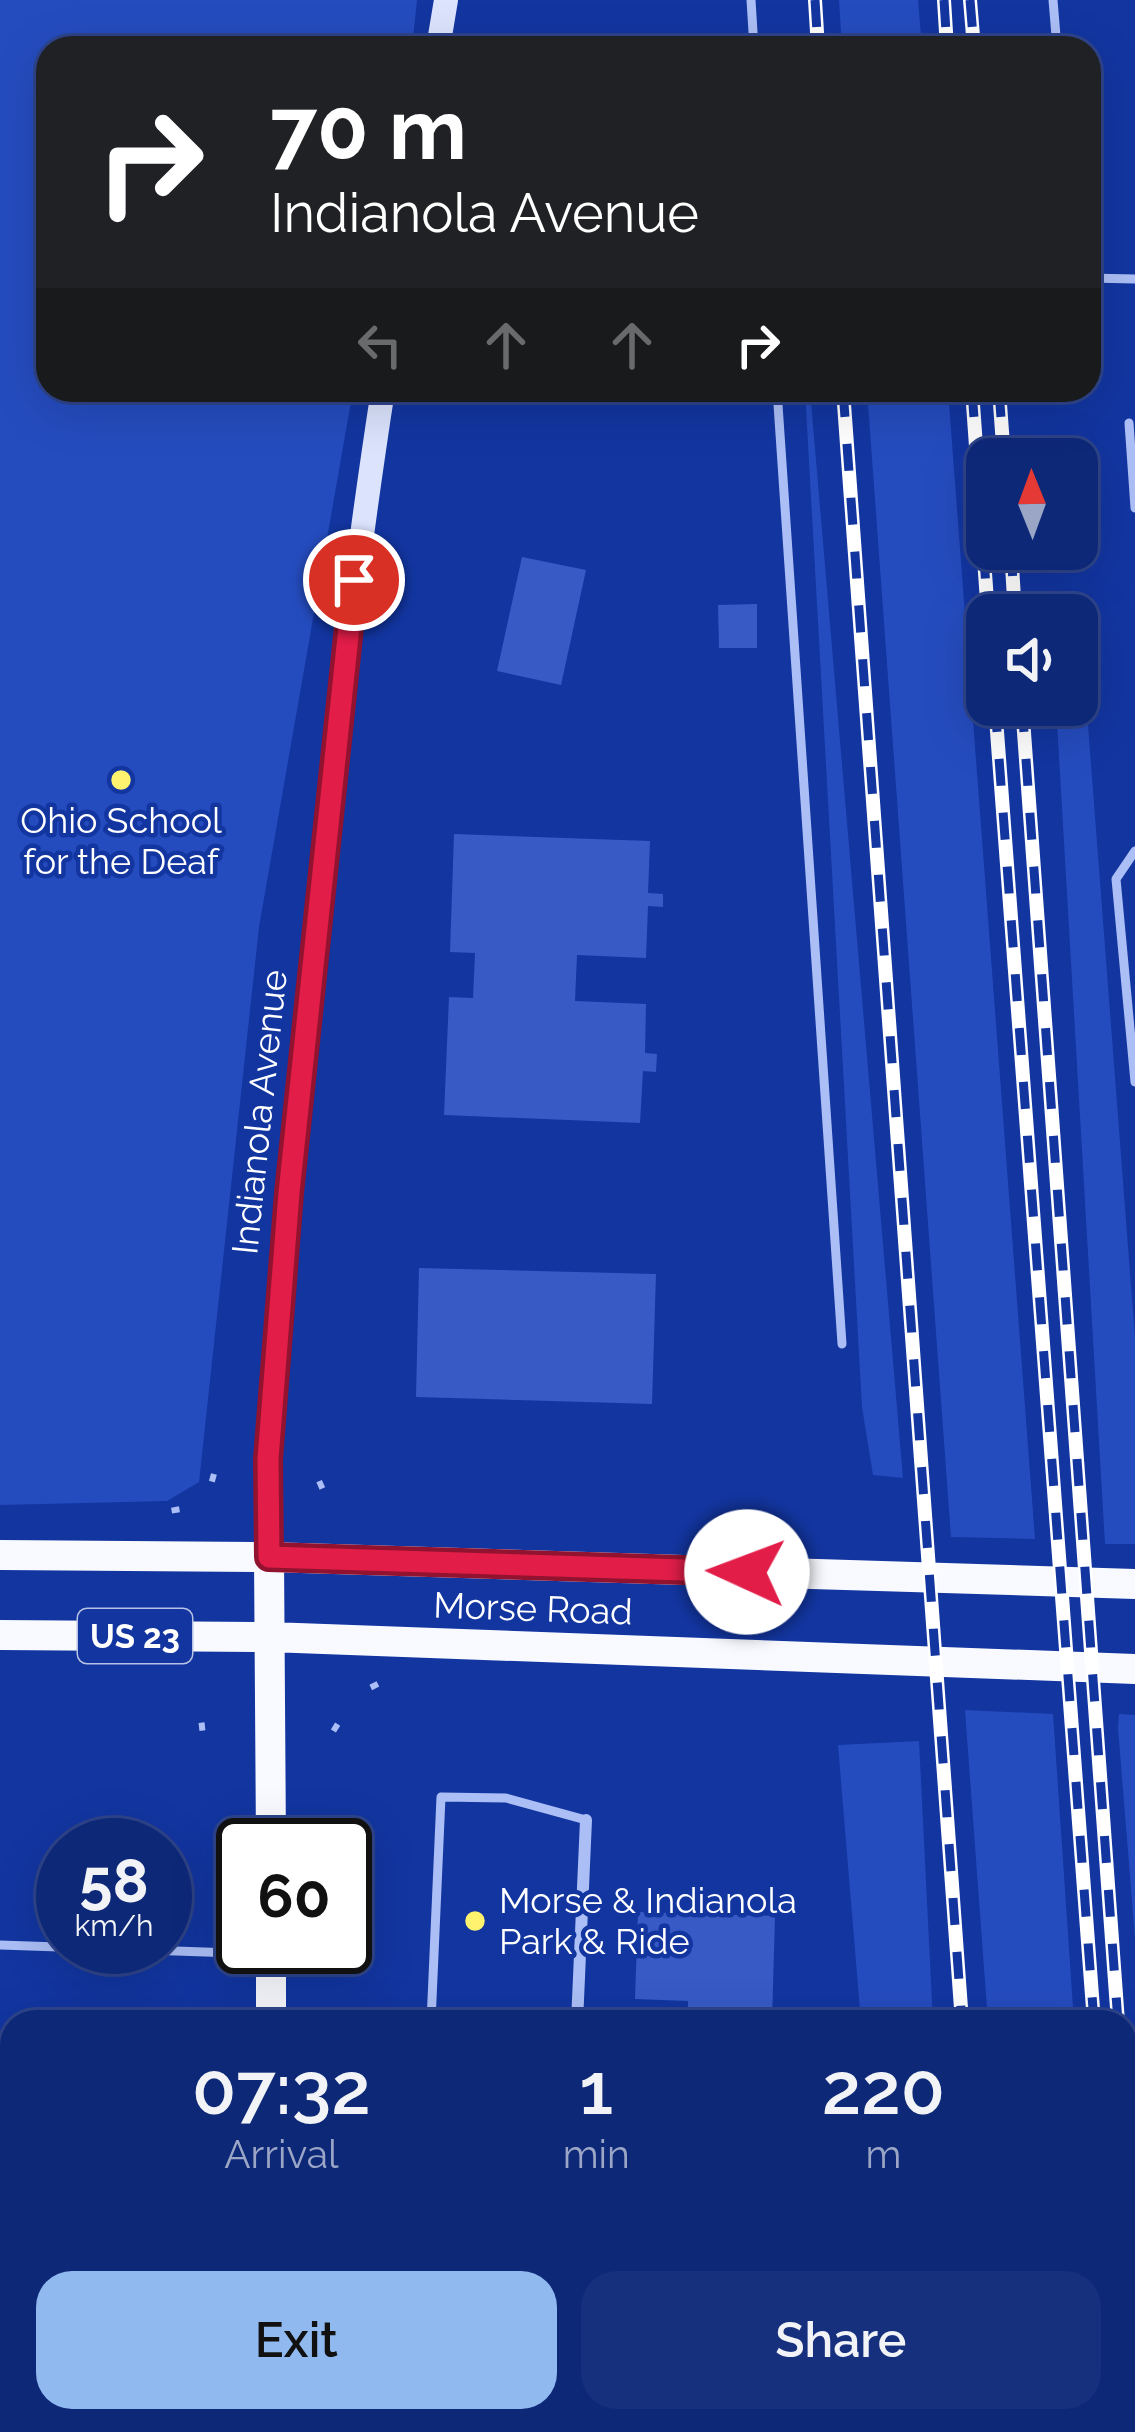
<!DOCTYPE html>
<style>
:root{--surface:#0e2878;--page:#17307d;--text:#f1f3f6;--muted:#9ba6c6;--line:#2e448a;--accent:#90b9f0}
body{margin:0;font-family:Raleway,sans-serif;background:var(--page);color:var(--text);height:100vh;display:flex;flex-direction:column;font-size:45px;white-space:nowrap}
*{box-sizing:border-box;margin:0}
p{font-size:39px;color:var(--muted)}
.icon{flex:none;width:66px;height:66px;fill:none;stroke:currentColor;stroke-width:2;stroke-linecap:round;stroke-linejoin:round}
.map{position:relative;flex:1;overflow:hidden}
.drawer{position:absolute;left:0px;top:2010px;width:1137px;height:423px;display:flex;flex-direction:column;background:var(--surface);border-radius:36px 36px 0 0;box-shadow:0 12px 48px #0002,0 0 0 3px var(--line)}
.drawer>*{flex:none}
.banner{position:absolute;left:36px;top:36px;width:1065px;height:366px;border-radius:36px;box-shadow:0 12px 48px #0002,0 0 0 3px var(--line);background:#202124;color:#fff;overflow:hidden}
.needle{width:78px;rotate:359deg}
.fabs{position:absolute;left:966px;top:438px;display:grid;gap:24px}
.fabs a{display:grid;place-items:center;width:132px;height:132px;border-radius:24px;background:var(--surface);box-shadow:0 12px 48px #0002,0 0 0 3px var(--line);font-size:60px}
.speed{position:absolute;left:36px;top:1818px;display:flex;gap:24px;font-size:60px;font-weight:700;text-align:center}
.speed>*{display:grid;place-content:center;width:156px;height:156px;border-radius:50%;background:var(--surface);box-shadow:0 12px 48px #0002,0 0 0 3px var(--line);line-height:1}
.speed small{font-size:30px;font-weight:400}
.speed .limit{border:6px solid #111;border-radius:18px;background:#fff;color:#111}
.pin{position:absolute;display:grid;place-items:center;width:102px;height:102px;color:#fff;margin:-51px;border:6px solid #fff;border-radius:50%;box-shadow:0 3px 12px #0007}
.me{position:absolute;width:132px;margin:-66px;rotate:272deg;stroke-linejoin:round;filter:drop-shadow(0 0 9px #0008)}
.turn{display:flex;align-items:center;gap:42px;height:252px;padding:0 36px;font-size:54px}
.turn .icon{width:156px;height:156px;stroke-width:2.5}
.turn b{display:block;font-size:84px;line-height:102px}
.lanes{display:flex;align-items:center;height:114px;padding:0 36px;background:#0003;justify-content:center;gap:60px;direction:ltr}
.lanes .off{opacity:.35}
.eta{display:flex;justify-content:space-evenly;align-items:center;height:204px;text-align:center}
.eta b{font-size:72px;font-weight:600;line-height:84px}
.cta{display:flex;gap:24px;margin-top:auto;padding:24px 36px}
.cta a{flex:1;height:138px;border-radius:36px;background:var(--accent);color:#111;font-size:48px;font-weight:600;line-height:138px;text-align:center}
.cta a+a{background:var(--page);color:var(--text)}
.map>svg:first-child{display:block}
.green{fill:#254cbf}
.building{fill:#375ac5}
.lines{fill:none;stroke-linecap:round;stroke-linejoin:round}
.path{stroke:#abbef5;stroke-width:8;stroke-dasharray:6 9;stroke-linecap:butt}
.lane{stroke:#abbef5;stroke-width:9}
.street{stroke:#abbef5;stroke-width:12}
.secondary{stroke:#dbe3fd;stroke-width:24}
.primary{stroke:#f9faff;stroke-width:30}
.rail-casing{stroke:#fff;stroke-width:14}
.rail{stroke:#1235a0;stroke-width:9;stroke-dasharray:27;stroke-linecap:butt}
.route-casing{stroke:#92132f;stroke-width:30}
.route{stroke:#e11d48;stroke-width:21}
.poi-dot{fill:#fff26f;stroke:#1235a0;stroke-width:4.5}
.labels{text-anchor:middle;stroke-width:9;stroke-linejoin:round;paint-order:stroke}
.shield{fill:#1235a0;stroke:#b8c2e2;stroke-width:3}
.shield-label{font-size:33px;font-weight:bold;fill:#fff}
.poi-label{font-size:36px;fill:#fff;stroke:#1235a0}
.street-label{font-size:36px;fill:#fff;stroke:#1235a0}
</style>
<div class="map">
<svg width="1135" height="2432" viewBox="0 0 1135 2432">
<rect width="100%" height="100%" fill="#1235a0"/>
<path class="green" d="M0 0H417L412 48H48V390H353L259 927 199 1482 167 1501 0 1505Z
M839 0H918L922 48H842Z
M805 390H810L903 1478 873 1475 862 1407Z
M867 390H948L1035 1539 951 1537Z
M1077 660H1083L1135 1338V1544H1105L1056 705H1077Z
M965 1710 1053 1714 1074 2022H988Z
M1119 1714 1135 1715V1938L1118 1728Z
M919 1741 933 2022H861L838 1745Z
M1019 2421H1102L1103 2432H1020Z"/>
<path class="building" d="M522 557 586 570 561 685 497 671Z
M757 604V648H719L718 605Z
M454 834 650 841 648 893 663 894V907L648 906 646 958 577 955 575 1001 646 1004 645 1053 657 1054 656 1072 643 1071 640 1123 444 1115 449 997 473 998 475 953 450 952Z
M419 1268 656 1274 652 1404 416 1397Z
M638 1912 775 1916 772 2022H688V2001L635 1999Z
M0 2063H12V2139H0Z
M12 2374V2421H20V2432H0V2375Z
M39 2421H99V2432H39Z
M121 2421H172V2432H121Z
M635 2421H686V2432H635Z"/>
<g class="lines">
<path class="path" d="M210 1477 221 1480
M318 1486 327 1482
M175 1507 177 1519
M373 1683 377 1691
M333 1726 341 1731
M199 1727 208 1726"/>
<path class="lane" d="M751 0 754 48
M1053 0 1057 48
M1089 278 1135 279
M777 390 842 1344
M1129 423 1135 508
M1135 851 1116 879 1135 1082
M0 1945 264 1954
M431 2022 441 1797 506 1798 586 1820
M429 2421V2432
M758 2421 760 2431 850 2421"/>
<path class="street" d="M577 2022 586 1820
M0 2260H12
M560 2432V2421"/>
<path class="secondary" d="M438 48 446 0
M269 1557C266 1381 287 1206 305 1031 327 816 350 603 383 390"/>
<path class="primary" d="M0 1555 269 1557 1135 1584
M269 1557 271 1845
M0 1635 270 1637 1135 1669
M271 1947V2022
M297 2421 299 2432"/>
<g class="rail-casing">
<path id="rail" d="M815 0 818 48
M944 0 947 48
M970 0 974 48
M843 390 962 2022
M972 390 988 615
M999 390 1004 459
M1011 549 1015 615
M995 705 1094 2022
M1022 705 1118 2022
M1125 2122 1135 2260
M991 2421 992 2432
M1122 2421 1123 2432"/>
</g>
<use href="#rail" class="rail"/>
</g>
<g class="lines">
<g class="route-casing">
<path id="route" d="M354 580 289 1193 268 1459 269 1557 747 1572"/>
</g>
<use href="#route" class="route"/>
</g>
<g class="poi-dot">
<circle cx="121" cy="780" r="12"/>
<circle cx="475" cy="1921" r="12"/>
</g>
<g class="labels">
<rect class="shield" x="78" y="1609" width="114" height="54" rx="9"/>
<g class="shield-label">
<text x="135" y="1648">US 23</text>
</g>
<g class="poi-label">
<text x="121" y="833">Ohio School<tspan x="121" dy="41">for the Deaf</tspan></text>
<text x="499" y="1913" text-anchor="start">Morse &amp; Indianola<tspan x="499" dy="41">Park &amp; Ride</tspan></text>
</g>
<g class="street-label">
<text transform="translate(259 1112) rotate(-84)" y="13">Indianola Avenue</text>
<text transform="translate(533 1608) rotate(2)" y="13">Morse Road</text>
</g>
</g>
</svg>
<div class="fabs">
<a><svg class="needle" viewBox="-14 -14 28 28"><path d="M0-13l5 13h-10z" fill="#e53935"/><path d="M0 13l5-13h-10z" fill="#9ba6c6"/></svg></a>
<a><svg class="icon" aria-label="sound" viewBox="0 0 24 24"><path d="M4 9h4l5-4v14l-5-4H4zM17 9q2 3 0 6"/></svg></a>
</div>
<div class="speed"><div>58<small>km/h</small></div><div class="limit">60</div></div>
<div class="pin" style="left:354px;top:580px;background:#d93025"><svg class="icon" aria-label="arrive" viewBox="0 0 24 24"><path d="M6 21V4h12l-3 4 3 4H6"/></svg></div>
<svg class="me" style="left:747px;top:1572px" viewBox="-20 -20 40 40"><circle r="19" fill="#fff"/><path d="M0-13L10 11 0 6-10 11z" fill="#e11d48"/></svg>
<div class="banner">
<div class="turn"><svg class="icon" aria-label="right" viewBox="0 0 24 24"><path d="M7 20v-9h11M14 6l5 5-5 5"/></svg><div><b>70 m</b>Indianola Avenue</div></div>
<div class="lanes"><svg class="icon off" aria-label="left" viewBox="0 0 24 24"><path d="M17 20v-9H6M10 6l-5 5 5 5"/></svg><svg class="icon off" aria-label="ahead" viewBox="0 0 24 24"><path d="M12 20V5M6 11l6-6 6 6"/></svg><svg class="icon off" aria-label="ahead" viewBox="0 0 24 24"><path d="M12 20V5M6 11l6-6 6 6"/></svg><svg class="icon" aria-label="right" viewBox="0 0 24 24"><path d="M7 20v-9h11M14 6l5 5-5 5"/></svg></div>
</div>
<section class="drawer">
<div class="eta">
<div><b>07:32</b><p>Arrival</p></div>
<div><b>1</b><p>min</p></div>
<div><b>220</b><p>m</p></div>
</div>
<div class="cta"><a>Exit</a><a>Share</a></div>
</section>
</div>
